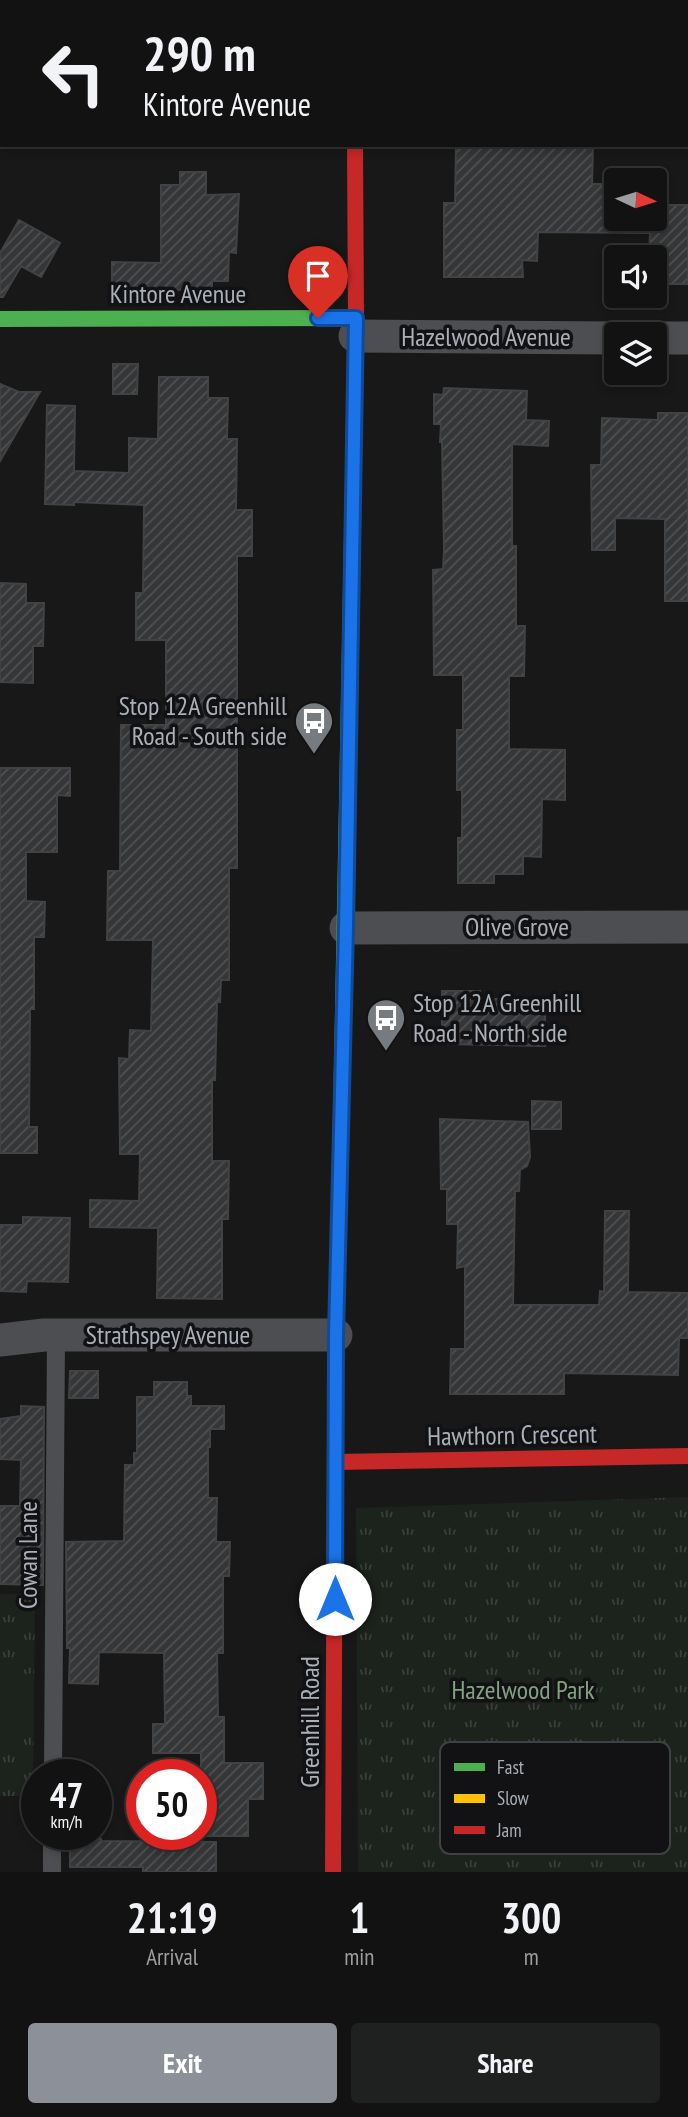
<!DOCTYPE html>
<style>
:root{--surface:#121212;--page:#1f2020;--text:#f1f3f6;--muted:#9c9e9f;--line:#313232;--accent:#8c9099}
body{margin:0;font-family:"PT Sans Narrow",sans-serif;background:var(--page);color:var(--text);height:100vh;display:flex;flex-direction:column;font-size:26px;white-space:nowrap}
*{box-sizing:border-box;margin:0}
p{font-size:23px;color:var(--muted)}
.icon{flex:none;width:38px;height:38px;fill:none;stroke:currentColor;stroke-width:2;stroke-linecap:round;stroke-linejoin:round}
.map{position:relative;height:1872px;overflow:hidden}
.panel{display:flex;flex-direction:column;background:var(--surface);flex:1}
.panel>*{flex:none}
.hud{position:absolute;left:0px;top:0px;width:690px;height:147px;box-shadow:0 4px 10px #0003,0 0 0 2px var(--line);background:#121212;color:var(--text);overflow:hidden}
.needle{width:46px;rotate:94deg}
.controls{position:absolute;left:604px;top:168px;display:grid;gap:14px}
.controls a{display:grid;place-items:center;width:63px;height:63px;border-radius:7px;background:var(--surface);box-shadow:0 4px 10px #0003,0 0 0 2px var(--line);font-size:35px}
.speed{position:absolute;left:21px;top:1759px;display:flex;gap:14px;font-size:35px;font-weight:700;text-align:center}
.speed>*{display:grid;place-content:center;width:91px;height:91px;border-radius:50%;background:var(--surface);box-shadow:0 4px 10px #0003,0 0 0 2px var(--line);line-height:1}
.speed small{font-size:18px;font-weight:400}
.speed .limit{border:10px solid #d22;background:#fff;color:#111}
.pin{position:absolute;display:grid;place-items:center;width:60px;height:60px;color:#fff;margin:-72px -30px;border-radius:50% 50% 50% 0;rotate:-45deg;box-shadow:0 0 7px #0007}
.pin .icon{rotate:45deg}
.me{position:absolute;width:77px;margin:-38px;rotate:0deg;stroke-linejoin:round;filter:drop-shadow(0 0 5px #0008)}
.turn{display:flex;align-items:center;gap:24px;height:147px;padding:0 28px;font-size:32px}
.turn .icon{width:91px;height:91px;stroke-width:2.5}
.turn b{display:block;font-size:49px;line-height:60px}
.eta{display:flex;justify-content:space-evenly;align-items:center;height:119px;text-align:center}
.eta b{font-size:42px;font-weight:700;line-height:49px}
.primary-button{display:flex;gap:14px;margin-top:auto;padding:14px 28px}
.primary-button a{flex:1;height:80px;border-radius:7px;background:var(--accent);color:#fff;font-size:28px;font-weight:700;line-height:80px;text-align:center}
.primary-button a+a{background:var(--page);color:var(--text)}
.map>svg:first-child{display:block}
.grass{fill:url(#grass-tufts)}
.pitch{fill:#1c221c}
.building{fill:url(#building-hatch);stroke:#404244;stroke-width:2}
.lines{fill:none;stroke-linecap:round;stroke-linejoin:round}
.lane{stroke:#4c4e51;stroke-width:18}
.street{stroke:#4c4e51;stroke-width:33}
.fast{stroke:#4caf50;stroke-width:16}
.slow{stroke:#ffc107;stroke-width:16}
.jam{stroke:#c62828;stroke-width:16}
.route-casing{stroke:#114b97;stroke-width:18}
.route{stroke:#1a73e8;stroke-width:12}
.labels{text-anchor:middle;stroke-width:7;stroke-linejoin:round;paint-order:stroke}
.street-label{font-size:26px;fill:#a9b0b8;stroke:#121214}
.poi-label{font-size:26px;fill:#a9b0b8;stroke:#121214;text-anchor:end}
.park-label{font-size:26px;fill:#83a281;stroke:#121214}
.key{fill:#121214;stroke:#3f4145;stroke-width:2}
.key-label{font-size:19px;fill:#a9b0b8}
</style>
<div class="map">
<svg width="688" height="1872" viewBox="0 0 688 1872">
<defs>
<pattern id="grass-tufts" width="24" height="20" patternUnits="userSpaceOnUse" patternTransform="scale(1.75)"><rect width="24" height="20" fill="#1c221c"/><path d="M3 7l-1-3M5 7V3M7 7l1-3M15 17l-1-3M17 17v-4M19 17l1-3" fill="none" stroke="#3a403b"/></pattern>
<pattern id="building-hatch" width="6" height="6" patternUnits="userSpaceOnUse" patternTransform="scale(1.75)"><rect width="6" height="6" fill="#353638"/><path d="M-1 1l2-2M0 6l6-6M5 7l2-2" fill="none" stroke="#4f5153"/></pattern>
</defs>
<rect width="100%" height="100%" fill="#181818"/>
<path class="grass" d="M688 1497V1872H358L356 1508Z
M0 1594H35L33 1796H0Z"/>
<path class="pitch" d="M34 1673V1735L0 1740V1677Z"/>
<path class="building" d="M456 145H593L592 184H616V219H654V205H688V284H655L654 257H649L650 233 538 232 537 261 522 260 523 277H444V203H455Z
M180 172H206V195L239 194 236 253 229 252 228 281H212V290L112 289V262L161 263V185H180Z
M19 220 60 243 41 277 21 266 3 297H0V253Z
M113 364H138L137 394H113Z
M159 377H208V398H228L227 439H237L236 510H252V556H237V868H229V980H221L220 1002H217L215 1080H212V1161H229L228 1219H222V1299L157 1298 158 1228 90 1227V1200L139 1201 140 1154H120L119 1058 129 1059 130 1030 151 1031 153 940H107L108 871H120L121 725H166V640H136V593H143L144 505 74 502V505L45 504 47 405 75 406 74 471 129 473V438L158 439Z
M0 384 19 392H40L0 461Z
M444 388 527 391 526 420 549 421 548 446 512 444V546H516V626H525L524 676H509V749L565 750V800L542 799 541 857 523 856V874H494V883H458V838H462V790H457V730H463V675H434L433 570 443 569 444 550 442 442H440L441 424H434V394L443 395Z
M658 413H688V601H665V519L615 518V550H592L591 465H601L602 418 658 420Z
M0 583 26 584V603H44L43 646H33V683L0 682Z
M0 768H70V796L57 795V852H26V901L45 902 44 937H34V1009H30L29 1127H37V1153H0Z
M442 991H480V999H545V1046L442 1044Z
M532 1101 561 1102V1129H532Z
M440 1119 528 1122 530 1157 527 1166 520 1170 519 1191H515L513 1305H599L600 1291 604 1292 605 1211H629L628 1292 688 1293V1338H679L678 1375 564 1373V1394H450L451 1349H465V1266L457 1268 458 1224H447V1189H441Z
M23 1217 70 1218 68 1282 27 1281 26 1292 0 1291V1225H23Z
M70 1371H98V1398H69Z
M154 1382H187V1396H191V1406H224V1429H210V1447H208V1498H217L216 1542H230L229 1576H223V1653H217L218 1717H224V1763H263V1799H248V1836H201V1753H153V1724H165L164 1653 99 1652 98 1684 69 1683 70 1648H67L66 1542 124 1541 125 1465H134V1453H137V1397H154Z
M21 1406 44 1407 43 1585 0 1584V1506H20L21 1460 0 1459V1419L21 1416Z
M70 1839H101V1841L216 1842V1872H143V1867H70Z"/>
<g class="lines">
<path class="lane" d="M53 1774 56 1335
M52 1872V1834"/>
<path class="street" d="M355 336 616 338
M654 338H688
M346 928 688 927
M0 1340 44 1335H336"/>
<path class="fast" d="M0 319 356 318
M341 1117 352 536"/>
<path class="slow" d="M335 1458 336 1335 341 1117"/>
<path class="jam" d="M354 0V2
M352 536 356 318 355 145
M336 1462 688 1456
M333 1872 335 1458"/>
</g>
<g class="lines">
<g class="route-casing">
<path id="route" d="M318 318H356L346 928 336 1335 335 1599"/>
</g>
<use href="#route" class="route"/>
</g>
<defs>
<g id="bus-pin" transform="scale(2.0125)"><path d="M0 17L-7.5 6A9.5 9.5 0 1 1 7.5 6Z" fill="#767b80" stroke="#121214"/><path d="M-5-6H5V4H4V6H2V4H-2V6H-4V4H-5ZM-3.5-4V0h7V-4ZM-3.5 1.2v1.5H-2V1.2ZM2 1.2v1.5H3.5V1.2Z" fill="#fff"/></g>
</defs>
<g fill-rule="evenodd">
<use href="#bus-pin" x="314" y="721"/>
<use href="#bus-pin" x="386" y="1018"/>
</g>
<g class="labels">
<g class="street-label">
<text x="178" y="303">Kintore Avenue</text>
<text x="486" y="346">Hazelwood Avenue</text>
<text x="517" y="936">Olive Grove</text>
<text x="168" y="1344">Strathspey Avenue</text>
<text transform="translate(512 1435) rotate(-1)" y="9">Hawthorn Crescent</text>
<text transform="translate(28 1555) rotate(-90)" y="9">Cowan Lane</text>
<text transform="translate(310 1722) rotate(-90)" y="9">Greenhill Road</text>
</g>
<g class="poi-label">
<text x="287" y="715">Stop 12A Greenhill<tspan x="287" dy="30">Road - South side</tspan></text>
<text x="413" y="1012" text-anchor="start">Stop 12A Greenhill<tspan x="413" dy="30">Road - North side</tspan></text>
</g>
<g class="park-label">
<text x="523" y="1699">Hazelwood Park</text>
</g>
</g>
<rect x="440" y="1742" width="230" height="112" rx="10" class="key"/>
<rect x="454" y="1763" width="31" height="8" fill="#4caf50"/>
<rect x="454" y="1794" width="31" height="9" fill="#ffc107"/>
<rect x="454" y="1826" width="31" height="8" fill="#c62828"/>
<g class="key-label">
<text x="497" y="1774">Fast</text>
<text x="497" y="1805">Slow</text>
<text x="497" y="1837">Jam</text>
</g>
</svg>
<div class="controls">
<a><svg class="needle" viewBox="-14 -14 28 28"><path d="M0-13l5 13h-10z" fill="#e53935"/><path d="M0 13l5-13h-10z" fill="#9c9e9f"/></svg></a>
<a><svg class="icon" aria-label="sound" viewBox="0 0 24 24"><path d="M4 9h4l5-4v14l-5-4H4zM17 9q2 3 0 6"/></svg></a>
<a><svg class="icon" aria-label="layers" viewBox="0 0 24 24"><path d="M12 4l9 5-9 5-9-5zM3 14l9 5 9-5"/></svg></a>
</div>
<div class="speed"><div>47<small>km/h</small></div><div class="limit">50</div></div>
<div class="pin" style="left:318px;top:318px;background:#d93025"><svg class="icon" aria-label="arrive" viewBox="0 0 24 24"><path d="M6 21V4h12l-3 4 3 4H6"/></svg></div>
<svg class="me" style="left:335px;top:1599px" viewBox="-20 -20 40 40"><circle r="19" fill="#fff"/><path d="M0-13L10 11 0 6-10 11z" fill="#1a73e8"/></svg>
<div class="hud">
<div class="turn"><svg class="icon" aria-label="left" viewBox="0 0 24 24"><path d="M17 20v-9H6M10 6l-5 5 5 5"/></svg><div><b>290 m</b>Kintore Avenue</div></div>
</div>
</div>
<section class="panel">
<div class="eta">
<div><b>21:19</b><p>Arrival</p></div>
<div><b>1</b><p>min</p></div>
<div><b>300</b><p>m</p></div>
</div>
<div class="primary-button"><a>Exit</a><a>Share</a></div>
</section>
